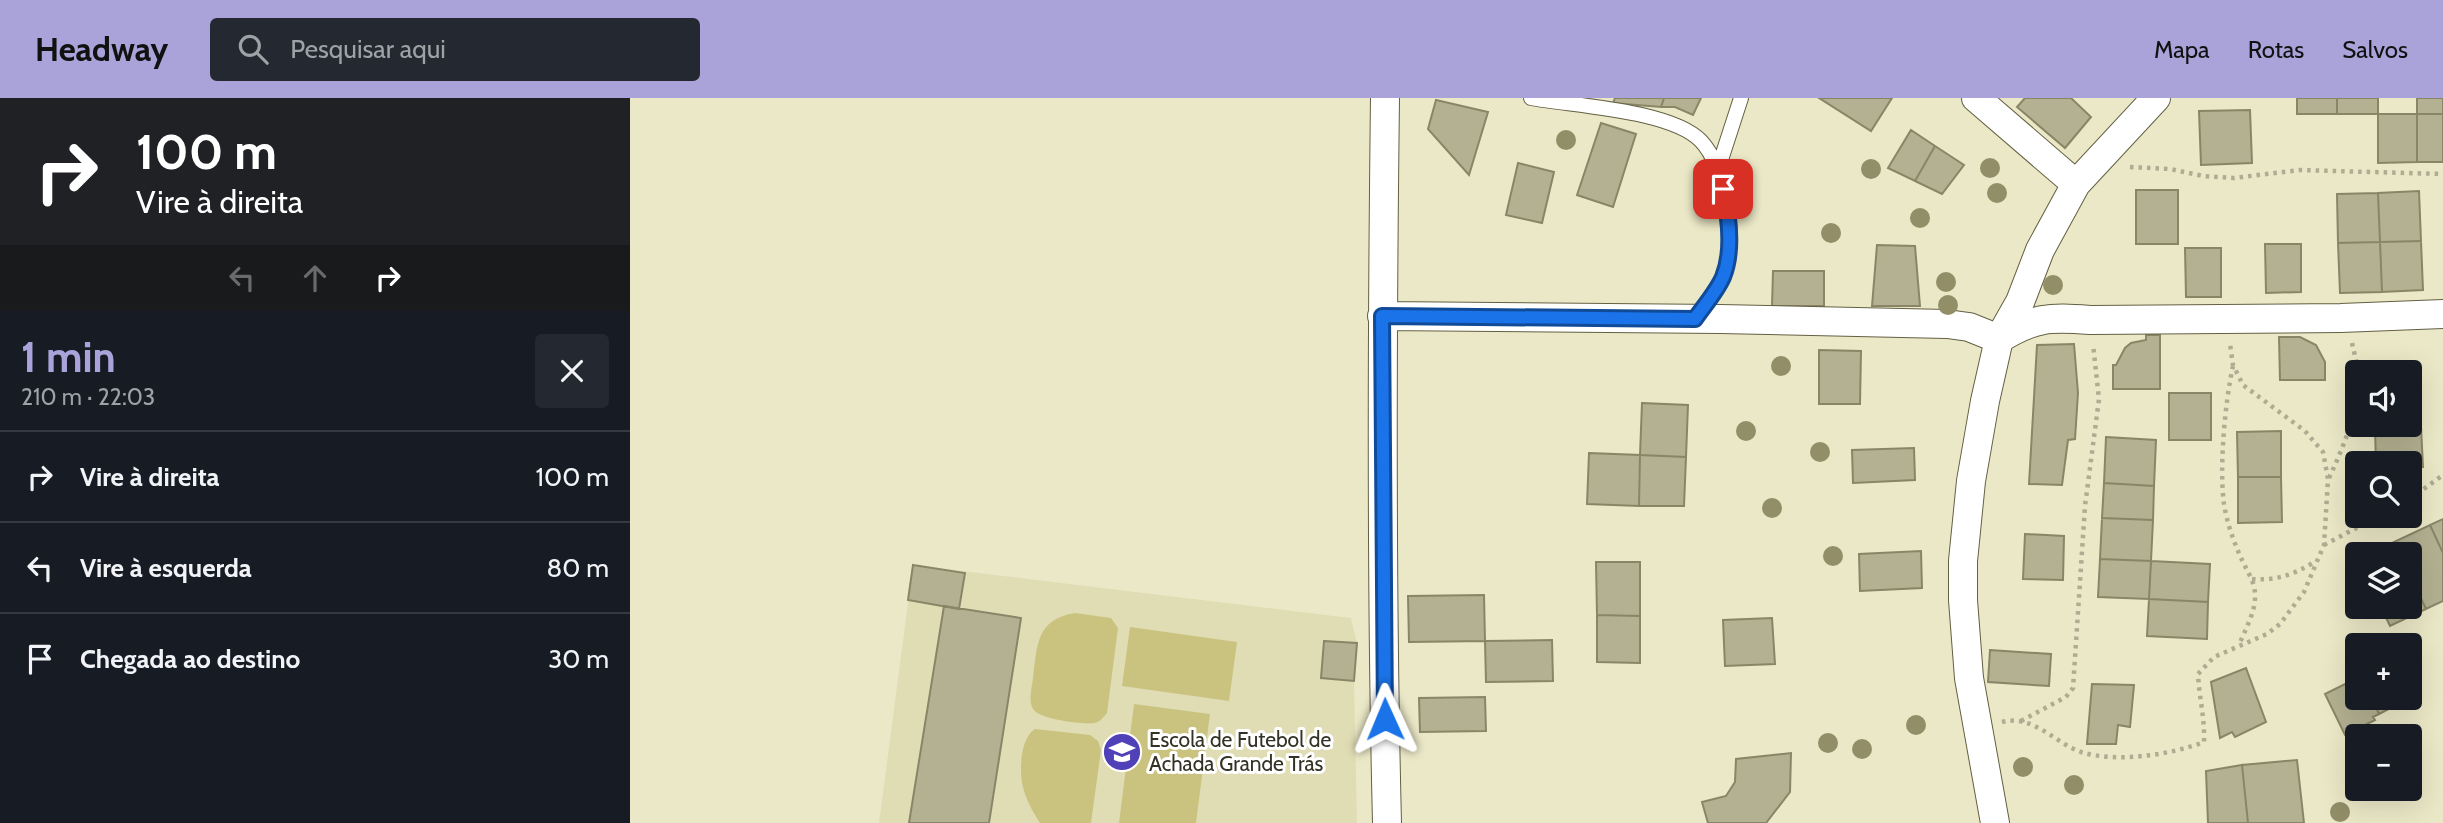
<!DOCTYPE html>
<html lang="pt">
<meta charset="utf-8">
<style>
:root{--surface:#171b24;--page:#242831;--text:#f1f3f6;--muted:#9ea1a6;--line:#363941;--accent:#a9a3da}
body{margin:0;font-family:Cabin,sans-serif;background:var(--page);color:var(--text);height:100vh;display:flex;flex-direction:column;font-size:26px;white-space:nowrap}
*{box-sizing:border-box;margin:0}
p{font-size:23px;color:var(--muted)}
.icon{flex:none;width:38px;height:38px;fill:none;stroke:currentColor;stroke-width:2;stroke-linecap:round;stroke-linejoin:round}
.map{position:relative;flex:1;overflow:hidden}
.drawer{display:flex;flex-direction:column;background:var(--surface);width:630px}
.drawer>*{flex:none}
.top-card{background:#202124;color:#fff;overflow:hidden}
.tools{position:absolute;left:1715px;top:262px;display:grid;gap:14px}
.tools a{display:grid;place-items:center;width:77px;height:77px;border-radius:7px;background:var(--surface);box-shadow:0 7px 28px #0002;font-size:35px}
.pin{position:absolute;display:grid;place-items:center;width:60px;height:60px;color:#fff;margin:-30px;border-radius:14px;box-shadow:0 4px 10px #0006}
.me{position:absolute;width:77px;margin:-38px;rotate:359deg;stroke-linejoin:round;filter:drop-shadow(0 0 5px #0008)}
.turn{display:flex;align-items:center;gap:24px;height:147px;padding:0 21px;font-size:32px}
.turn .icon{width:91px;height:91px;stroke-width:2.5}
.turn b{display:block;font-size:49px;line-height:60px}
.lanes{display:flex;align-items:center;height:66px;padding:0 21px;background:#0003;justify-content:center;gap:35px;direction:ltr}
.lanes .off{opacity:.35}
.round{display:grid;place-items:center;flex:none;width:74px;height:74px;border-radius:7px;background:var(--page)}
.headline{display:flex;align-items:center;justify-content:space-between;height:119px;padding:0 21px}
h1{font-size:42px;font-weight:700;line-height:52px;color:var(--accent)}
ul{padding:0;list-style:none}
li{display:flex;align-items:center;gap:21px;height:91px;padding:0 21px;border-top:2px solid var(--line)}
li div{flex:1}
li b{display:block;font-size:26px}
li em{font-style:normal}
header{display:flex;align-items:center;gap:42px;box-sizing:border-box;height:98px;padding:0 35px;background:var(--accent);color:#111}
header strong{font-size:33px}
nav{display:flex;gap:38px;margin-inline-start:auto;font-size:24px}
.search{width:490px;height:63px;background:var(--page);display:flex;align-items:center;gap:18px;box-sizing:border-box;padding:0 24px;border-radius:7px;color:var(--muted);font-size:26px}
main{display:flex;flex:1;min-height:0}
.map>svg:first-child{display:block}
.built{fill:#e0ddb5}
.green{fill:#cac380}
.building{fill:#b4b192;stroke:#898668;stroke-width:2}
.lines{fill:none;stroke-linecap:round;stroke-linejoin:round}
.lane-casing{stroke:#636043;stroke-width:16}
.street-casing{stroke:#636043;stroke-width:30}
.path{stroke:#aeac92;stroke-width:4.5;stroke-dasharray:3.5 5;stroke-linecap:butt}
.lane{stroke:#fff;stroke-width:14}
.street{stroke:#fff;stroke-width:28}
.tree{fill:#928e68}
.route-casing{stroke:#114b97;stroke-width:18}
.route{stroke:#1a73e8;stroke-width:12}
.labels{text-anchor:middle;stroke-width:6;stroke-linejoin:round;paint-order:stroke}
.poi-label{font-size:21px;fill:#333225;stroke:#fff;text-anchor:start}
</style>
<header>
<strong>Headway</strong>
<div class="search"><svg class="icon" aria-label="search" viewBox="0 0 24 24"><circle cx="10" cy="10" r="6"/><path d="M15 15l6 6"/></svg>Pesquisar aqui</div>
<nav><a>Mapa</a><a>Rotas</a><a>Salvos</a></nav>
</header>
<main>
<section class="drawer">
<div class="top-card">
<div class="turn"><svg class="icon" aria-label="right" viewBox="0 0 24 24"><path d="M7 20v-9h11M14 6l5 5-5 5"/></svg><div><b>100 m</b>Vire à direita</div></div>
<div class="lanes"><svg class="icon off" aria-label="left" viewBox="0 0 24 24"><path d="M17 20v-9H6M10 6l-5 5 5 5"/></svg><svg class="icon off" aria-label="ahead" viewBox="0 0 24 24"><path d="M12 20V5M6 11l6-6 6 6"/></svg><svg class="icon" aria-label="right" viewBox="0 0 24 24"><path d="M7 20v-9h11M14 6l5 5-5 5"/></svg></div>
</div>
<div class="headline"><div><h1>1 min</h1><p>210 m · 22:03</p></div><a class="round"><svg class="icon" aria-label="close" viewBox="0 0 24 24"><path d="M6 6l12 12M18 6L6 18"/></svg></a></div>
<ul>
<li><svg class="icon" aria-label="right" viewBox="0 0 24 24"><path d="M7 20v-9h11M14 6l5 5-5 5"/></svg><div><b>Vire à direita</b></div><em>100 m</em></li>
<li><svg class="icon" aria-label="left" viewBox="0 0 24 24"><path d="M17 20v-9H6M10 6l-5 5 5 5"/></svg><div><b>Vire à esquerda</b></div><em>80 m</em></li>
<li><svg class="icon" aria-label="arrive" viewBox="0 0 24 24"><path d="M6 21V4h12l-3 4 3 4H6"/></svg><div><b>Chegada ao destino</b></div><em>30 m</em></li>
</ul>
</section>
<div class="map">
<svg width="1813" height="725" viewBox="0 0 1813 725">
<rect width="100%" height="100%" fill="#ebe8c7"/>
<path class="built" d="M283 467 721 520 727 545 724 583 727 725H249Z"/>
<path class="green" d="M445 515 481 520 488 530 477 615C473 620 470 624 464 625 454 627 408 621 403 611 398 603 402 589 403 580 407 548 406 521 445 515Z
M500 529 607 544 599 603 492 588Z
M504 606 580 616 566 725H489Z
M405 631 460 637 468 643 471 652 461 725H410C403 714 396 702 393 689 389 674 390 640 405 631Z"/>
<path class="building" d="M985 0H1034L1031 9 983 5Z
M1034 0H1071L1063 17 1045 9H1031Z
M1189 0H1262L1241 33Z
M1395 0H1441L1461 19 1435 50 1387 9Z
M1667 0H1707V16H1667Z
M1707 0H1748V16H1707Z
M1787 0H1813V16H1787Z
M806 2 858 14 839 77 798 31Z
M1620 12 1622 65 1571 67 1569 13Z
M1748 16H1787V64L1748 65Z
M1787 16H1813V64H1787Z
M971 25 1006 36 983 109 947 97Z
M1281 32 1305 48 1285 83 1258 70Z
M1305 48 1334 67 1312 96 1285 83Z
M888 65 924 74 912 125 876 117Z
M1506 92H1548V146H1506Z
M1789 93 1791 143 1750 144 1748 95Z
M1748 95 1750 144 1708 145 1707 96Z
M1791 143 1793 192 1752 194 1750 144Z
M1750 144 1752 194 1710 195 1708 145Z
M1635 146H1671V194L1636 195Z
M1247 147 1285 148 1290 208H1242Z
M1555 150H1591V199H1556Z
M1143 173H1194V208H1142Z
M1516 237H1530V291H1483V267H1486L1495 250 1501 245 1516 242Z
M1649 239H1670L1686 247 1695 264V282H1650Z
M1444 246 1448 295 1445 341 1438 342 1432 387 1399 386 1407 247Z
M1189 252 1231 253 1230 306H1189Z
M1539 295H1581V342H1539Z
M1012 305 1058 307 1056 359 1010 357Z
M1791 329 1793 369 1780 370V366H1746L1745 331Z
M1651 333V379H1608L1607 334Z
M1476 339 1526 342 1524 388 1474 385Z
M1284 350 1285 382 1223 385 1222 352Z
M959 355 1010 357 1009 408 957 406Z
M1010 357 1056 359 1054 408H1009Z
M1608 379H1651L1652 424 1608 425Z
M1474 385 1524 388 1523 422 1472 420Z
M1472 420 1523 422 1521 463 1470 461Z
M1813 421V455L1800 427Z
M1800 427 1813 455V503L1796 511 1780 477V457H1770L1764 444Z
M1395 436 1434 438 1433 482 1393 481Z
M1764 444 1770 457H1738Z
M1291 453 1292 490 1230 493 1229 456Z
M1470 461 1521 463 1519 501 1468 499Z
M1521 463 1580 466 1578 504 1519 501Z
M966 464H1010V518L967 517Z
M283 467 335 475 329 511 278 502Z
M1780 477 1796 511 1760 528 1751 509H1780Z
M854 497 855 543 779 544 778 498Z
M1519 501 1578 504 1577 541 1517 538Z
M314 508 391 520 359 725H279Z
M967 517 1010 518V565L967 564Z
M1142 520 1145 566 1095 568 1093 522Z
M922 542 923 583 856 584 855 543Z
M694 543 727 545 724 583 691 580Z
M1360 552 1421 556 1419 588 1358 584Z
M1616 570 1636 624 1605 639 1602 634 1590 640 1581 584Z
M1727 580V600H1742L1749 616 1743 619 1745 622 1715 637 1695 596Z
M1462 586 1504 587 1500 629 1488 627 1486 646H1457Z
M855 599 856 633 790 634 789 600Z
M1742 600H1770L1772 604 1749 616Z
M1161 655 1160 694 1136 725H1078L1072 704 1096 698 1105 684 1106 661Z
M1667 662 1674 725H1618L1612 667Z
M1612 667 1618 725H1578L1576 673Z"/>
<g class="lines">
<g class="lane-casing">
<path id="lane" d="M901 0C944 8 1041 12 1071 43 1086 59 1090 80 1095 101 1101 122 1102 161 1092 181 1085 195 1074 208 1065 221
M1088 71 1111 0"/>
</g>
<g class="street-casing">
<path id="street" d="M755 0C752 242 751 483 757 725
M1346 0 1446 86
M752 218 1090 221 1317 226 1339 229 1369 241C1405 219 1419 219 1460 222L1711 220 1813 216
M1365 725 1339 580 1333 502V463L1341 383 1355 303 1369 241 1390 204 1410 152 1446 86 1526 0"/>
</g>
<path class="path" d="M1500 69 1540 71 1573 78 1604 80 1670 72 1813 76
M1722 245 1729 275
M1603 268C1595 304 1589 370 1594 406 1597 425 1604 445 1612 462 1617 473 1625 484 1625 497 1626 513 1615 532 1609 547
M1699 380C1711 354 1722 328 1727 300
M1780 401 1813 377
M1694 447 1749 418
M1622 481C1647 483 1665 476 1686 463
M1391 623 1436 599 1443 590 1455 408 1469 301 1463 246
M1372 624C1403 616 1425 645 1451 654 1486 665 1540 657 1574 644 1575 620 1569 599 1568 576L1584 559 1637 536 1650 526 1674 494 1694 447 1698 381 1693 354 1675 333 1613 287 1603 267 1600 246"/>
<use href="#lane" class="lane"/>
<use href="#street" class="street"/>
</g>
<g class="tree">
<circle cx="936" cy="42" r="10"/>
<circle cx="1360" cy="70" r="10"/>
<circle cx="1241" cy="71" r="10"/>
<circle cx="1367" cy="95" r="10"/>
<circle cx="1290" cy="120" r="10"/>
<circle cx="1201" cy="135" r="10"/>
<circle cx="1316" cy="184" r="10"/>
<circle cx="1423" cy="187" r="10"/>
<circle cx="1318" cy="207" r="10"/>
<circle cx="1151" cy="268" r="10"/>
<circle cx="1116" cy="333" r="10"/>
<circle cx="1190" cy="354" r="10"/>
<circle cx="1142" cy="410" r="10"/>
<circle cx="1203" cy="458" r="10"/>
<circle cx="1286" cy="627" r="10"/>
<circle cx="1198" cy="645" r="10"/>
<circle cx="1232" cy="651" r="10"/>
<circle cx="1393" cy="669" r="10"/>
<circle cx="1444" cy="687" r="10"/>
<circle cx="1710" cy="714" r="10"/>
</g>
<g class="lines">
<g class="route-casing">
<path id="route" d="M755 621 752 218 1065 221C1074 208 1087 193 1093 179 1104 152 1099 118 1093 91"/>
</g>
<use href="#route" class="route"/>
</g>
<defs>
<g id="school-disc" transform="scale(2.0125)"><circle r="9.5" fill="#5141b8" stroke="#fff"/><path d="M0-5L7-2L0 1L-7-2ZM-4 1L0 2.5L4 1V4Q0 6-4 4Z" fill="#fff"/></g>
</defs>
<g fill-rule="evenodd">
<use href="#school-disc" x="492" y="654"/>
</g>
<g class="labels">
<g class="poi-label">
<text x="519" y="649">Escola de Futebol de<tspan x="519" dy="24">Achada Grande Trás</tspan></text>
</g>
</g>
</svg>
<div class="tools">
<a><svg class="icon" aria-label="sound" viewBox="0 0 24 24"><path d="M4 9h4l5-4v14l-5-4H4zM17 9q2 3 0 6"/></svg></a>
<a><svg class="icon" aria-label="search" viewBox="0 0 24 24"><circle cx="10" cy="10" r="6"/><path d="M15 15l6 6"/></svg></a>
<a><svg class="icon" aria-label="layers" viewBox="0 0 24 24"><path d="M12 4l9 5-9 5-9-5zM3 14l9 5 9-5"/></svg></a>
<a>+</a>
<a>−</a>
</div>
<div class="pin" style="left:1093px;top:91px;background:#d93025"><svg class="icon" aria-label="arrive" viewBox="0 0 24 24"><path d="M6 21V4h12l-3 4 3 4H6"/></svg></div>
<svg class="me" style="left:755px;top:621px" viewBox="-20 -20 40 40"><path d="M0-17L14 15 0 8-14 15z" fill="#1a73e8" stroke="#fff" stroke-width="4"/></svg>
</div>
</main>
